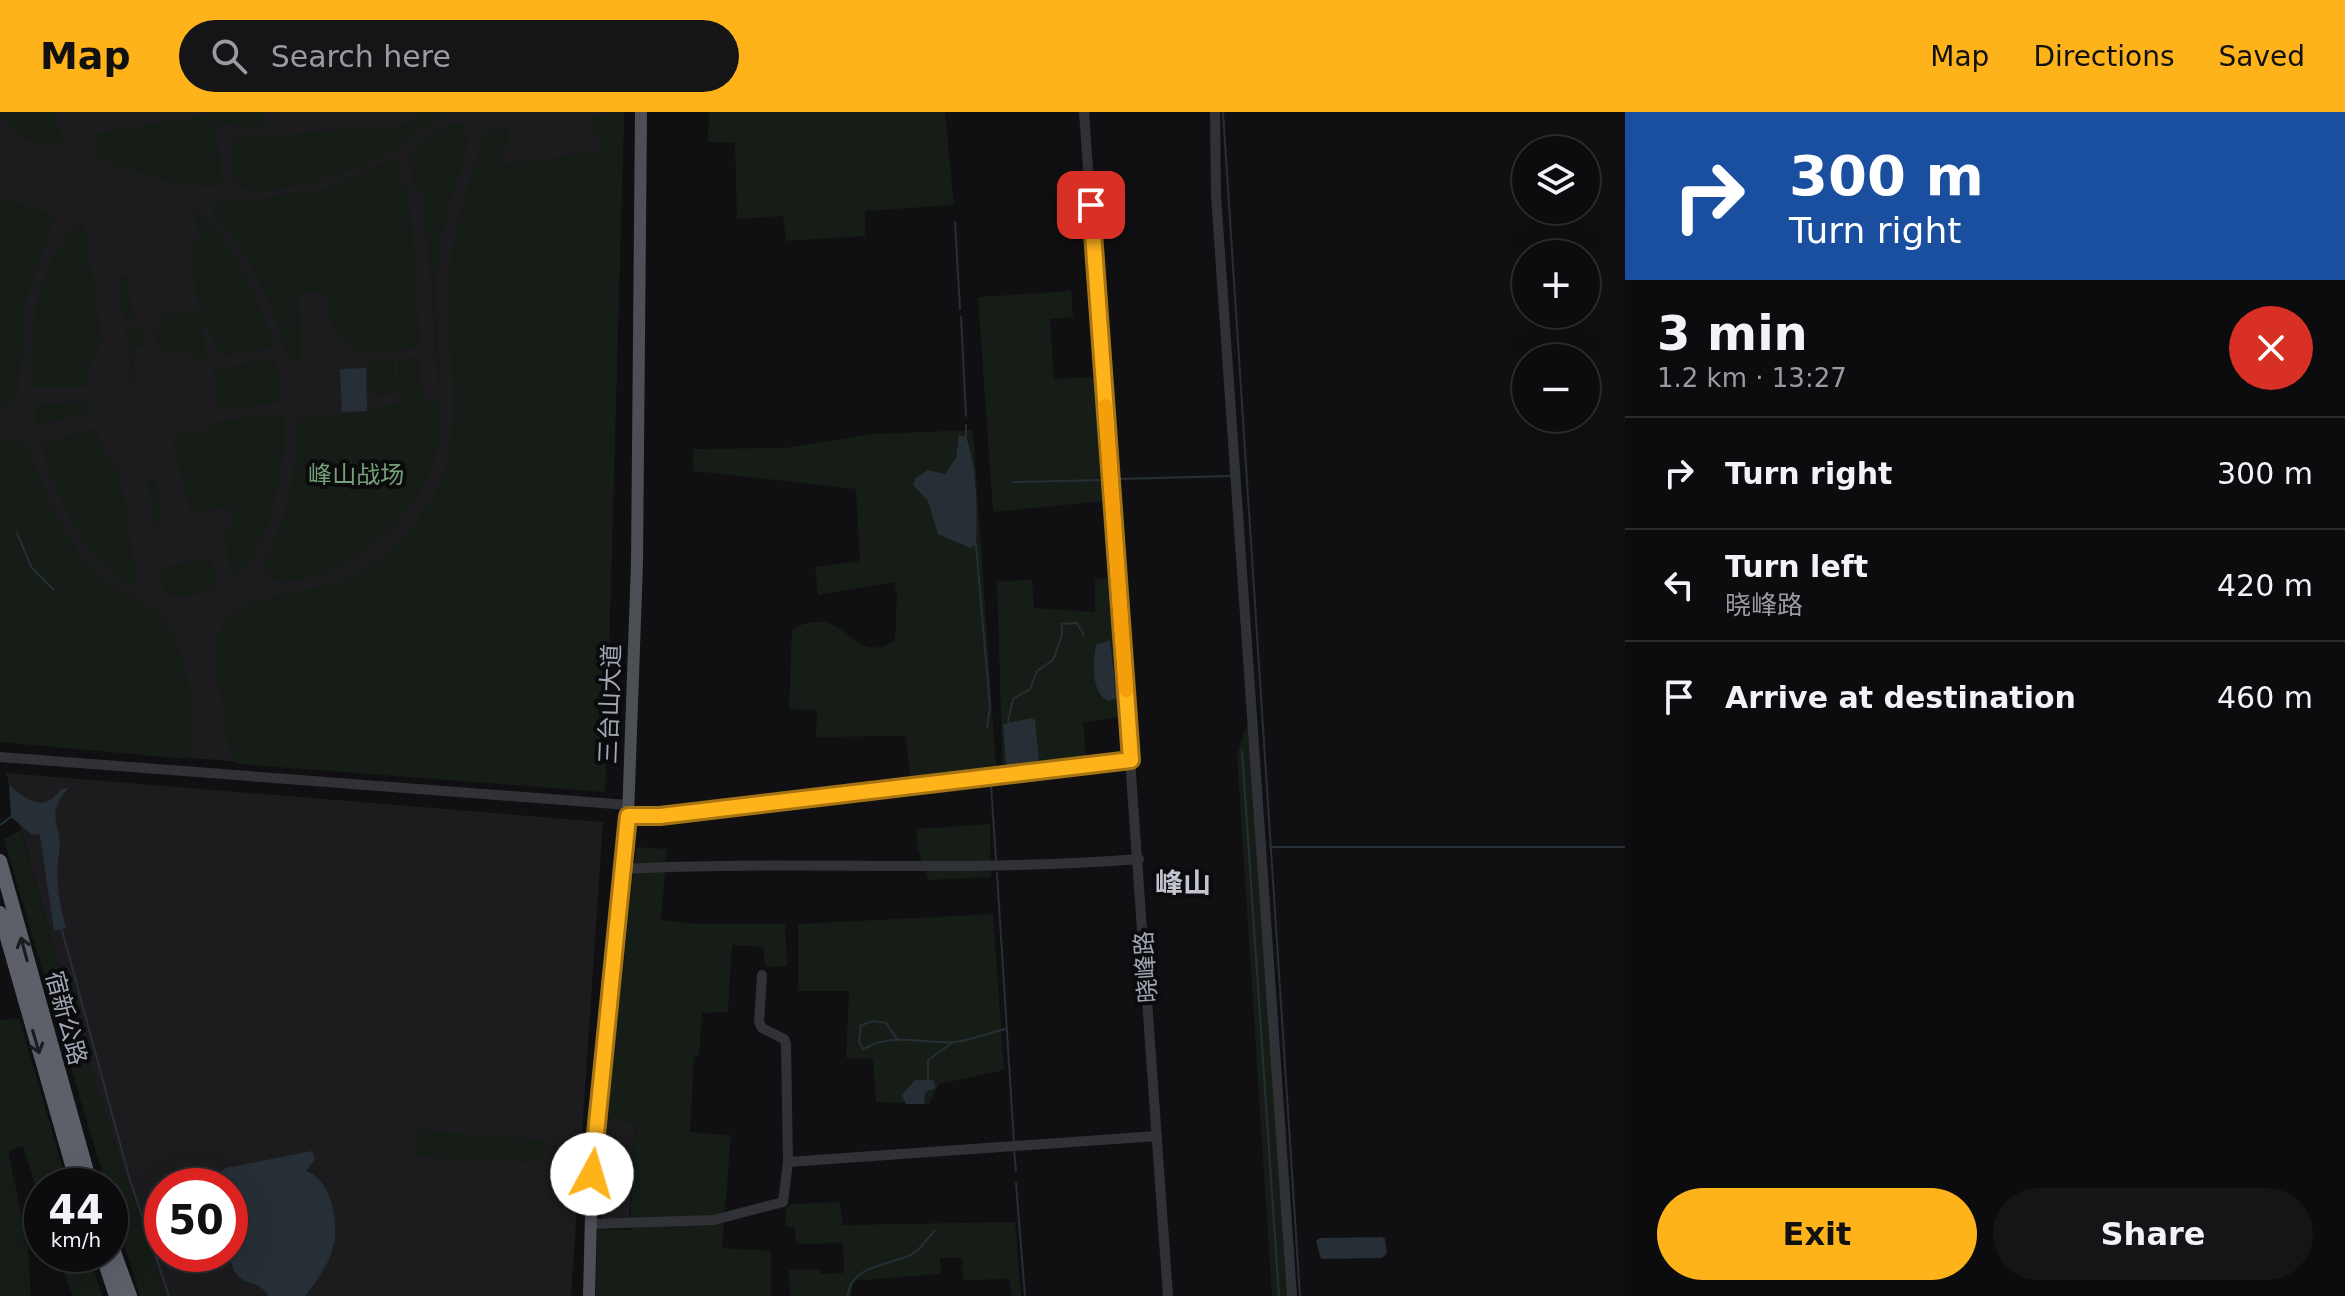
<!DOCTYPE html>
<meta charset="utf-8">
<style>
:root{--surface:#0c0c0e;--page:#151517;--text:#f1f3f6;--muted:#9a9b9e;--line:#2c2c2e;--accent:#ffb31b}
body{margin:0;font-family:"DejaVu Sans","Noto Sans SC",sans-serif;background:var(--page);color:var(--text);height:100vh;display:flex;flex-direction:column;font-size:30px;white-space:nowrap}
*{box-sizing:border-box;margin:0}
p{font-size:26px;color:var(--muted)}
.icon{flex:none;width:44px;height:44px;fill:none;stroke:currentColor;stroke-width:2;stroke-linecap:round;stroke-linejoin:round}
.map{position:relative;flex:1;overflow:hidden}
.panel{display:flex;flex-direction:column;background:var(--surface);width:720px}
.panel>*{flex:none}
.banner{background:#1a4fa0;color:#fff;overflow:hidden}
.tools{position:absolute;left:1512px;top:24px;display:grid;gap:16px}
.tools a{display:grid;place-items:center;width:88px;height:88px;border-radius:50%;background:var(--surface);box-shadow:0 8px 32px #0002,0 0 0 2px var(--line);font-size:40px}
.speed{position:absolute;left:24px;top:1056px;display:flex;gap:16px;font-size:40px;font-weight:700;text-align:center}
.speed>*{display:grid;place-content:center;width:104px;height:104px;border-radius:50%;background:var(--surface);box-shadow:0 8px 32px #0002,0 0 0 2px var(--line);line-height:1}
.speed small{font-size:20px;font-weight:400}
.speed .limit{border:12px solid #d22;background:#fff;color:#111}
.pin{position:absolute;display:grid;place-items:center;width:68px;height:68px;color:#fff;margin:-34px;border-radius:16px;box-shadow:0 4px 12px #0006}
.me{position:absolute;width:88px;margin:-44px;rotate:6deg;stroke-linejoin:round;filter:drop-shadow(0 0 6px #0008)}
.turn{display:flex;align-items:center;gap:28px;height:168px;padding:0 32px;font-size:36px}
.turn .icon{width:104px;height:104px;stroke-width:2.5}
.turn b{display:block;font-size:56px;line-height:68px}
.round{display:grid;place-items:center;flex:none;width:84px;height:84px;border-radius:42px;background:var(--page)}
.overview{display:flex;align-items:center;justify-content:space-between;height:136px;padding:0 32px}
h1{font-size:48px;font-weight:700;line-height:60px}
.action{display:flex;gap:16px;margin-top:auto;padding:16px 32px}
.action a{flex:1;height:92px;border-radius:48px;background:var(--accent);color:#111;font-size:32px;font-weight:700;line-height:92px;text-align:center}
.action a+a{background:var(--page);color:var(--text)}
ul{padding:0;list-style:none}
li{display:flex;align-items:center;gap:24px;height:112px;padding:0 32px;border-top:2px solid var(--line)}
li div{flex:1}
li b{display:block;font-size:30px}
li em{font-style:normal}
header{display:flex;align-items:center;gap:48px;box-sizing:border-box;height:112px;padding:0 40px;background:var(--accent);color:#111}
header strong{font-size:38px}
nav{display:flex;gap:44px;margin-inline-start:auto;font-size:28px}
.search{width:560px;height:72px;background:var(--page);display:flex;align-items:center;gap:20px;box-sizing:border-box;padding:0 28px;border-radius:44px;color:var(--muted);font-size:30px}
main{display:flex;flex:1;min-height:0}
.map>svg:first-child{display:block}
.built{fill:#1c1c1f;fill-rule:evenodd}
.green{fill:#161d17}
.water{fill:#262f36}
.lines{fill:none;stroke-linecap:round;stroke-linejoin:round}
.stream{stroke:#262f36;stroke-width:2}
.minor{stroke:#313237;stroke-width:10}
.major{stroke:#4d4f57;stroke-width:12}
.highway{stroke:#5d6069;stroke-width:14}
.oneway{stroke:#1b1c1f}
.route-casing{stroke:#a67412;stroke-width:20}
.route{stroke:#ffb31b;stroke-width:14}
.slow{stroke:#f59e0b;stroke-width:14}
.labels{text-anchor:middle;stroke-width:8;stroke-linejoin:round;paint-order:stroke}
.park-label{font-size:24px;fill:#75a178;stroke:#0b0b0d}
.street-label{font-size:24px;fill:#a0a6b4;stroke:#0b0b0d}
.quarter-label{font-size:28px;font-weight:bold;fill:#c2c5d0;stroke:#0b0b0d}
</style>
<header>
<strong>Map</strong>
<div class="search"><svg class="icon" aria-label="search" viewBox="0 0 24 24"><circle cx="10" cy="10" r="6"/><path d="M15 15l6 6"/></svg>Search here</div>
<nav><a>Map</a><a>Directions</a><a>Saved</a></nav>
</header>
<main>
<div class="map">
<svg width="1625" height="1184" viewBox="0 0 1625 1184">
<rect width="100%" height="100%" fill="#101012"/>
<path class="built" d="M0 0H624L605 680 0 630Z
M6 661 603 710 571 1184H166L73 906ZM162 1074H230V1142H162Z
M607 1008 635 1010 629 1109 602 1108Z"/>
<path class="green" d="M0 0H55L63 33C35 34 11 28 0 0Z
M219 0H265L266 13 244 15 219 10 216 14 222 69 217 75 183 74 95 46 94 22Z
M427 0H446C425 14 406 31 384 43 360 57 267 90 242 75 229 67 230 48 230 35L236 26 404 13Z
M624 0 605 680 238 652 230 640C226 614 211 549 217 527 231 474 316 485 358 462 387 445 412 419 430 390 473 319 442 236 450 159 454 114 469 67 484 24L488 19 507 14 509 33 500 35 503 53 600 39 598 19H592L591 4Z
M709 0H945L954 93 865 99V124L786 129 783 104 737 107 735 31 708 30Z
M452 12H463L469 28C459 65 444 103 439 140 424 268 488 352 356 445 335 460 295 474 269 468L264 450 282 410 292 370 299 304 371 300V295L439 288 423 75 412 76 410 41 426 26Z
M394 46 398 50 401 74 408 73 421 235C361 242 332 250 325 179L299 181 300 248 288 249C273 189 254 149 213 102L214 92 327 77Z
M0 85 55 103 26 189 18 283 10 293 0 295Z
M192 95C235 128 259 185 274 235L225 244 217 239 208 215 202 217 207 247 194 249 192 238 160 243 153 218 163 216 161 204 199 198 190 132 200 130Z
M84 108 102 228 87 261 88 275H31C30 219 35 144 84 108Z
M127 163 134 208 124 209 117 165Z
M1071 179 1073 205 1050 207 1054 267 1094 265 1105 389 993 400 978 185Z
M142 215 144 234 132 236 137 270 132 271 125 217Z
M419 245 423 289 401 291 397 246Z
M276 246 282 290 219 297 213 257Z
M394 247 396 282 371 284 368 248Z
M90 290 92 301 35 313V292Z
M283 302C290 340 270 448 231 464L224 418 234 415 230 394 190 401 171 324 206 318V311Z
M95 316 105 340 119 358 138 473C96 474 46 367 42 332Z
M973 318 996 656 910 664 906 624 816 625 817 598 789 597 792 517C849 488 848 556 895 529L897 483 894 470 818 483 815 455 860 449 856 377 693 359V337L785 336 872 322Z
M20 326C30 332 32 342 35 352 47 386 61 416 81 445 107 482 154 485 171 517 187 546 196 605 194 638L185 647 0 630V330Z
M156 366 163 411 154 413 147 367Z
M211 446 218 473C204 484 179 489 163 481L162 455Z
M1110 466 1120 605 1083 610 1086 644 1074 647 1076 663 1003 672 997 469 1032 468 1034 496 1095 500V467Z
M1246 614 1249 620 1287 1184H1272L1237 644Z
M990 712 991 765 929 768 918 738 916 717Z
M21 718 73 906 166 1184H140L110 1087V1074H106L4 727Z
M636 735 667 737 661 808 698 812H785L787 854 766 855 763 835 732 833 728 900 702 901 699 945H694L690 1020 731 1023 722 1136 771 1139V1184H596L597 1117 630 1118 635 1010 607 1008Z
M993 802 1004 958 939 972 929 992 876 990 873 947 846 946 849 879H798V812Z
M19 906 68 1074H42V1096L23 1034 8 1039 28 1134 31 1184H0V908Z
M419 1018 551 1029 547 1043 532 1051 416 1044Z
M840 1090 843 1113 1015 1110 1021 1184H1011L1010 1167 963 1168 962 1146H940L941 1162 852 1169V1184H790L789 1158 820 1157 821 1162 844 1161 843 1131 796 1132 795 1116 785 1115 786 1097 791 1092Z
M56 1142H89L102 1184H73Z"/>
<path class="water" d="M366 256 367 299 342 300 340 257Z
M959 323 966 325C978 358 977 398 976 433L970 436 938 422 928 389 913 373 916 366 928 358 945 362 956 346Z
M1110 528 1117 586 1108 589C1091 581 1093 550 1096 533Z
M1031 606 1035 608 1039 649 1010 656 1006 653 1003 612Z
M9 673C27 688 44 702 61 677L69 676C42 704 64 713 59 741 55 767 59 791 66 816L54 819 40 723 31 722 11 705Z
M915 968H933L936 976 925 980 924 992H906L902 983Z
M312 1039 315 1047 306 1059C331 1067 340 1111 333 1135 329 1152 316 1171 305 1184H268C260 1169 249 1174 238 1164 223 1149 230 1098 230 1074H216L217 1063 226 1056Z
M1382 1125 1385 1127 1387 1141 1382 1146 1321 1147 1316 1129 1320 1126Z"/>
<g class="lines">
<path class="stream" d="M1223 0 1300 1184
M955 110 960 197
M961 205 966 304
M966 313V325
M1117 367 1230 364
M1013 370 1104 368
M17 421 32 456 54 478
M976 433 990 595 987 615
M1008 609 1013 587 1030 577 1037 559 1053 548 1062 523V512L1077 511 1084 523
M1242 639 1279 1184
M991 673 996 748
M0 713 11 705
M1270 735H1625
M997 761 1014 1031
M62 818 130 1068 169 1184
M897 927 886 911 874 909 861 913 859 930 863 937C895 920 921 932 955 930 972 928 988 921 1005 917
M928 969V948L952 931
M1014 1038 1016 1059
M1016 1071 1025 1184
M848 1184C849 1155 887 1153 908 1144 919 1140 927 1127 935 1118"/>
<path class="minor" d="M1084 0 1168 1184
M1215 0 1216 83 1292 1184
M0 645 628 693
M628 704H660L1131 648
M624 757C795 748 967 761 1139 747
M788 1050 1157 1024
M590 1112 714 1108 783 1090 788 1050 786 932 784 927 762 916 759 910 762 863"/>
<path class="major" d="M589 1184 592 1062 628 704 637 451 641 0"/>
<path class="highway" d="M0 749 91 1074
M0 801 78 1074
M110 1129 130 1184
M102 1142 116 1184"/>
</g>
<defs><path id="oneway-shaft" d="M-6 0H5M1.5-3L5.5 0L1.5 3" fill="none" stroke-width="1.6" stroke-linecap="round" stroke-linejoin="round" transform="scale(2)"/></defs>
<g class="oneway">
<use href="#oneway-shaft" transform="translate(24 837) rotate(-105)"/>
<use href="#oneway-shaft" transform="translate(36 930) rotate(74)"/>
</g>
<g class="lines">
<g class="route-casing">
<path id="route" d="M592 1062 628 704H660L1131 648 1091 93"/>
</g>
<use href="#route" class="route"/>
<path class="slow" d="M1105 294 1126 578"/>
</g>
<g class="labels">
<g class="park-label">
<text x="356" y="371">峰山战场</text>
</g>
<g class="street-label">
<text transform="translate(610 592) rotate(-88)" y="8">三台山大道</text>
<text transform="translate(1146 855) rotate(-94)" y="8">晓峰路</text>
<text transform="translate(66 906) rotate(75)" y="8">宿新公路</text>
</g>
<g class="quarter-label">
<text x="1183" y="781">峰山</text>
</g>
</g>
</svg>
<div class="tools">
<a><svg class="icon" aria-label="layers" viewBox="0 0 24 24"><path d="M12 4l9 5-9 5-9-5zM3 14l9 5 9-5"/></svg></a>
<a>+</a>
<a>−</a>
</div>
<div class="speed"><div>44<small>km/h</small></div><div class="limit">50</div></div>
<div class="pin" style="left:1091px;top:93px;background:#d93025"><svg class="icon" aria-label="arrive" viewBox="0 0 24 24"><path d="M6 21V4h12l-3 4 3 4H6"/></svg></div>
<svg class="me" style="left:592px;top:1062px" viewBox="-20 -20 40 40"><circle r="19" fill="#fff"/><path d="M0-13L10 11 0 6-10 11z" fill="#ffb31b"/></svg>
</div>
<section class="panel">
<div class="banner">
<div class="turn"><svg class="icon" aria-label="right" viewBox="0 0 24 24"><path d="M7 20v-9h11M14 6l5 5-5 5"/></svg><div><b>300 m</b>Turn right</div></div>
</div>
<div class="overview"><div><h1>3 min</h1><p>1.2 km · 13:27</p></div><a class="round" style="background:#d93025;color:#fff"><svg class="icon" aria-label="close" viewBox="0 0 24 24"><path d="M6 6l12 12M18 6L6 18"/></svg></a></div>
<ul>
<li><svg class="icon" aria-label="right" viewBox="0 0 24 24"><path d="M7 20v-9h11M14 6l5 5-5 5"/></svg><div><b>Turn right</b></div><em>300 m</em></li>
<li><svg class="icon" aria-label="left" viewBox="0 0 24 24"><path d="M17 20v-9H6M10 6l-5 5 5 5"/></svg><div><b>Turn left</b><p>晓峰路</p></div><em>420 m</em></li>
<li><svg class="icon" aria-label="arrive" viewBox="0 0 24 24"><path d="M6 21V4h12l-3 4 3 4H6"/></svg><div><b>Arrive at destination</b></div><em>460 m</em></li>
</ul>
<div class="action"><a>Exit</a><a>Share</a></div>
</section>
</main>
